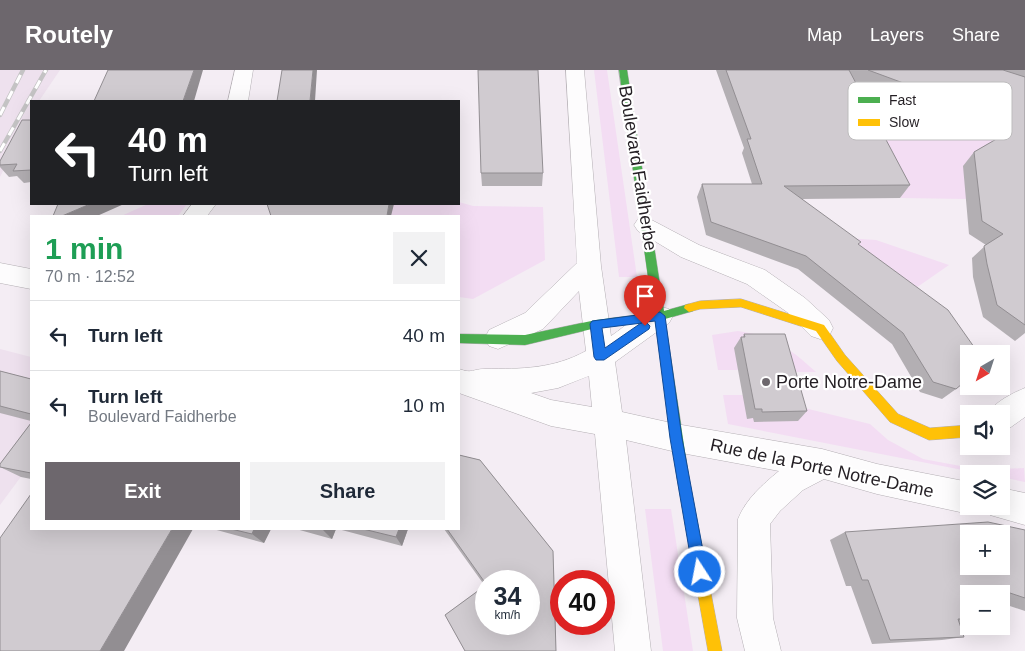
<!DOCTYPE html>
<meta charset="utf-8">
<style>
:root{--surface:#fff;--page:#f2f2f3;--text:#1f2937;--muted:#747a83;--line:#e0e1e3;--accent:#6d676d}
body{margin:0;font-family:Helvetica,sans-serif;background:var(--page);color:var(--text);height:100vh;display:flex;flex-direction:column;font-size:19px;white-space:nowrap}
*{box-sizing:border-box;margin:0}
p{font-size:16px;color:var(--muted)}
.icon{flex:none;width:28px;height:28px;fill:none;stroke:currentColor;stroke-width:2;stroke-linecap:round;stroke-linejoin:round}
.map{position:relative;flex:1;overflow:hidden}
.details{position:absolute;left:30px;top:145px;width:430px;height:315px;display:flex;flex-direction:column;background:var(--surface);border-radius:0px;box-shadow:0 5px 20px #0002}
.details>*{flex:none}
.banner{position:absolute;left:30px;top:30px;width:430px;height:105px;border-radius:0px;box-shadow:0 5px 20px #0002;background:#202124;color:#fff;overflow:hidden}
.needle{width:32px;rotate:219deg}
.buttons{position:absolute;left:960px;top:275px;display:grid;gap:10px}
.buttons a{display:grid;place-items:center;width:50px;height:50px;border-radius:0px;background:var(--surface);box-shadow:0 5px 20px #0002;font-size:25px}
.speed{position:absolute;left:475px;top:500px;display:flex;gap:10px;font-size:25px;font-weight:700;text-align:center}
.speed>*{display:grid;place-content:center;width:65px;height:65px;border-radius:50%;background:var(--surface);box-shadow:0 5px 20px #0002;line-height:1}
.speed small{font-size:12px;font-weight:400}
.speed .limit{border:8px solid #d22;background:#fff;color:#111}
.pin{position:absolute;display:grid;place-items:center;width:42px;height:42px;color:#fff;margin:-51px -21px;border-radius:50% 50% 50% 0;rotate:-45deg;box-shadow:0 0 5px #0007}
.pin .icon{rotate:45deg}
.me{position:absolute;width:55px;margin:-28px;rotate:349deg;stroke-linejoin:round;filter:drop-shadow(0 0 4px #0008)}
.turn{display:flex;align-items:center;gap:18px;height:105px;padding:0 15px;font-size:22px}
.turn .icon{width:65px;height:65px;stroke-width:2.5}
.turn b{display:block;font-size:35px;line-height:42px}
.round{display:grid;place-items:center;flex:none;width:52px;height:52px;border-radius:0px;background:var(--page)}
.headline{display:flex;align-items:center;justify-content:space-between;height:85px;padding:0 15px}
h1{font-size:30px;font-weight:800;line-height:38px;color:#1e9e55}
.primary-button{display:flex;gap:10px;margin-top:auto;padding:10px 15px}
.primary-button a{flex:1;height:58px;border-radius:0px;background:var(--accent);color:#fff;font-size:20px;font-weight:800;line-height:58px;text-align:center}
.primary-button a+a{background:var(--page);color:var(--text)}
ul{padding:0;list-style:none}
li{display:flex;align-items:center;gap:15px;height:70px;padding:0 15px;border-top:1px solid var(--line)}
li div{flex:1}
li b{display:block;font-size:19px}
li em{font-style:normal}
header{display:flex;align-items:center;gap:30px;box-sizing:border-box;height:70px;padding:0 25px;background:var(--accent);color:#fff}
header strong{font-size:24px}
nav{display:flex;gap:28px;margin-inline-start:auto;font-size:18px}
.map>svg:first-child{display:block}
.built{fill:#eee1ee}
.green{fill:#f3ddf3}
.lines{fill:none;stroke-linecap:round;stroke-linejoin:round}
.street-casing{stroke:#b4afb4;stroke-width:1}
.fast-casing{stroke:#b4afb4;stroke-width:1}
.slow-casing{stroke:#b4afb4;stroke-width:1}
.street{fill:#fdfcfd;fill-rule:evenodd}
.fast{fill:#4caf50;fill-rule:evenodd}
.slow{fill:#ffc107;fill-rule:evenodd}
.rail-casing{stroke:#c4c3c4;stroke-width:4.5}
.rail{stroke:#fff;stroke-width:3;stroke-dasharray:9;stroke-linecap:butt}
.wall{fill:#b3afb3;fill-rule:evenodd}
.shaded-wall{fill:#928e92}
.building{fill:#d0cbd0;stroke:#928e92;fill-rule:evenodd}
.route{fill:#1a73e8;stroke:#114b97;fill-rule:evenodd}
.poi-dot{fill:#6d676d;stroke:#fff;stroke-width:2}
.labels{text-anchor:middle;stroke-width:4.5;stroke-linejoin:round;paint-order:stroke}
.street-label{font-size:18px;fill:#241f24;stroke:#fff}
.poi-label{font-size:18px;fill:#241f24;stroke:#fff;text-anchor:start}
.key{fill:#fff;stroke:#bdbcbd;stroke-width:1}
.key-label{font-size:14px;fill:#241f24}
</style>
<header>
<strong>Routely</strong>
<nav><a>Map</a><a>Layers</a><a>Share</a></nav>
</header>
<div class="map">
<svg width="1025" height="581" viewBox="0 0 1025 581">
<rect width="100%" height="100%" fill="#f4edf4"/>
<path class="built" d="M0 0H60L39 31H31V46L0 107Z
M0 279 31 287V393L0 435Z"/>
<path class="green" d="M594 0H607L637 207H619Z
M837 0 874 14 879 21 1013 71 966 129 901 128Z
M459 132 473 136 543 137 545 190 473 229 459 227V146H391L393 134Z
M148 134H187L178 146H121Z
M847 168 876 170 949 195 903 227Z
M738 261C773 266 791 279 816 302H786L796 336 870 354 888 370 923 389 982 400 1024 398 1025 412 1001 407V404H983L728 354 723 325H748L743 300H718L712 265Z
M645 439H671L693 581H663Z"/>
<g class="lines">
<g class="street-casing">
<path id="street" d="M235 0H253L248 31H228Z
M566 0H584L601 196 611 266C628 255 649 232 669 239L673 246 669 253 615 292 622 342 676 354 822 379 877 394 969 412V436H981L980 439 969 444 877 424 824 409 803 420 780 441 770 454 773 548 781 581H745L737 548 738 449C746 429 762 415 779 401L676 382 626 370 651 581H615L595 364 551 356 459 323V299C473 304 472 299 485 299 522 299 553 299 586 281L579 221 543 259 498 279 489 276 485 268 489 260 525 243 577 193ZM589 306 592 337 551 330 531 323 558 318Z
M192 134H216L207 146H183Z
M646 147 699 175 765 200 805 228 829 250 833 258 829 266 820 269 811 266 787 242 747 214 681 187 638 161 634 155 638 149Z
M0 193 31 199V219L0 213Z
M1025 318V347L1011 357 1001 361V344H988C994 332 1013 323 1025 318Z
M1001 418 1025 423V455L990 445 986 436H1001Z"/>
</g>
<g class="fast-casing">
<path id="fast" d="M619 0H627L664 241 689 234 694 238 693 241 665 249 689 408 687 412 683 414 679 412 677 408 655 251 596 258 525 275 459 273V264L525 265 596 250 653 243Z"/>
</g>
<g class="slow-casing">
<path id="slow" d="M741 229 824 255 845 285 898 344 930 358 969 355V367L929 370 890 352 837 291 816 261 741 237 700 239 689 242 684 238 685 235 700 231Z
M683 402 687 404 689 408 722 581H708L677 408 679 404Z"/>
</g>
<use href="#street" class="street"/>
<use href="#fast" class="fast"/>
<use href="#slow" class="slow"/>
<g class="rail-casing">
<path id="rail" d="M0 45 23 0
M0 81 46 0"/>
</g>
<use href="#rail" class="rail"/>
</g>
<path class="wall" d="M716 0H1025V263L1015 271 983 247 973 207 972 188 986 175 969 164 963 96 974 82 995 70 922 27 916 35 855 12 910 115 900 128 802 129 859 175 956 319 942 329 920 322 892 274 798 199 706 165 697 127 702 114H752L742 83 744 78Z
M31 50V112L24 113 17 106 9 107 0 97V91Z
M481 103H543L542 116H482Z
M744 264 807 341 798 351 754 352 753 348 747 349 734 278 741 267H743Z
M0 301 31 309V351L0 343Z
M31 353V409L21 407 0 397V394Z
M459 385 480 390 553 481 556 581H465L445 545 485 516 444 459H459ZM486 511H529V554H486Z
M213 459H271L264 473Z
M296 459H336L332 469Z
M338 459H408L402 476Z
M1025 460V541L1001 533V524H969V552L959 553 964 567 942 570 872 574 851 516H846L830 470 845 462Z"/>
<path class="shaded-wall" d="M194 0H203L194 31H183Z
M313 0H317L315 31H310Z
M90 134H124L97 146H62Z
M389 134H394L391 146H387Z
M172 459H193L124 581H100Z
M254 459H271L264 473 252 464Z
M324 459H336L332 469 323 460Z
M399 459H408L402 476 396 467Z"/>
<path class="building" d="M108 0H194L183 31H94Z
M282 0H313L310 31H277Z
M478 0H538L543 103H481Z
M726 0H849L910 115 784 116 861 172 858 174 948 240 979 284H969V308L956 319 933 312 903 263 806 186 711 152 702 114H762L747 69H751Z
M868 0H1003L1025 7V255L997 235 987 194 984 176 1003 164 982 151 974 82 1012 60 931 14 925 21Z
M22 50H31V100L13 101 17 94 0 95V91Z
M58 134H90L62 146H53Z
M267 134H389L387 146H271Z
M744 264H785L807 341 762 342V339H755L741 267H745Z
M0 301 31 309V344L0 336Z
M31 353V403L0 397V394Z
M459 385 480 390 553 481 556 581H465L445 545 486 515V554H529V511H486V514L447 459H459Z
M31 424V459H172L100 581H0V468Z
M988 452 1025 460V528L992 517 995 524H969V549H958L964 567 890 570 868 510H862L845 462ZM969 464H1001V496H969Z
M231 459H254L252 464Z
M363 459H399L396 467Z
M1001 537 1006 547 1001 548Z"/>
<path class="route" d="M660 242 665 246 682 368 707 502 705 507 700 510 695 507 693 502 670 368 655 251 646 252 650 256 649 259 604 290H596L594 287 590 254 592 251ZM642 253H641L605 278 602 258Z"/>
<circle class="poi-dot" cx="766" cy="312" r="5"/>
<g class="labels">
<g class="street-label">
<text transform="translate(638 98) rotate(81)" y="6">Boulevard Faidherbe</text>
<text transform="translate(822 398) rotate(12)" y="6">Rue de la Porte Notre-Dame</text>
</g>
<g class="poi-label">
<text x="776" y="318">Porte Notre-Dame</text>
</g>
</g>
<rect x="848" y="12" width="164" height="58" rx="8" class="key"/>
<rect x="858" y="27" width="22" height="6" fill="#4caf50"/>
<rect x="858" y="49" width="22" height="7" fill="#ffc107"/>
<g class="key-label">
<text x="889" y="35">Fast</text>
<text x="889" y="57">Slow</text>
</g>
</svg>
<div class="buttons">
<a><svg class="needle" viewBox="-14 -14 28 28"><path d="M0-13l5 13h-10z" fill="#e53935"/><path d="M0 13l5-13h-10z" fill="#747a83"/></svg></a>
<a><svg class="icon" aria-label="sound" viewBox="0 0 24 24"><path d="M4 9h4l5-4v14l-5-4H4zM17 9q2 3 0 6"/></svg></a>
<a><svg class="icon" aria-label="layers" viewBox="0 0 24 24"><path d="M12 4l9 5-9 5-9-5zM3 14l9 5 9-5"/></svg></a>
<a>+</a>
<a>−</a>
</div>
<div class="speed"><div>34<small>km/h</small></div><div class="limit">40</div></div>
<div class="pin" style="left:645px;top:256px;background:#d93025"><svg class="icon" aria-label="arrive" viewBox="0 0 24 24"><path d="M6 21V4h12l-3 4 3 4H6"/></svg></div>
<svg class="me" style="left:700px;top:502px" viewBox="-20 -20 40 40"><circle r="17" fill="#1a73e8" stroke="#fff" stroke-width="3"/><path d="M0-11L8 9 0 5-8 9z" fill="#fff"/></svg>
<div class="banner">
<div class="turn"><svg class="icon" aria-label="left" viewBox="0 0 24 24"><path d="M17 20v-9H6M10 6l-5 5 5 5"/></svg><div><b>40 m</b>Turn left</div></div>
</div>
<section class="details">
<div class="headline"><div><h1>1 min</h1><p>70 m · 12:52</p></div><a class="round"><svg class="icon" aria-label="close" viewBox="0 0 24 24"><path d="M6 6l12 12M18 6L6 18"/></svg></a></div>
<ul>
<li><svg class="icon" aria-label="left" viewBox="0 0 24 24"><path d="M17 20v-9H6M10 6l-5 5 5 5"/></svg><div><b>Turn left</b></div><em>40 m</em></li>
<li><svg class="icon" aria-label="left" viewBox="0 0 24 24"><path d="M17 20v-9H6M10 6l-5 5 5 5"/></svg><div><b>Turn left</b><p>Boulevard Faidherbe</p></div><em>10 m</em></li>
</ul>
<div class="primary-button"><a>Exit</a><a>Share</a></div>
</section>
</div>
